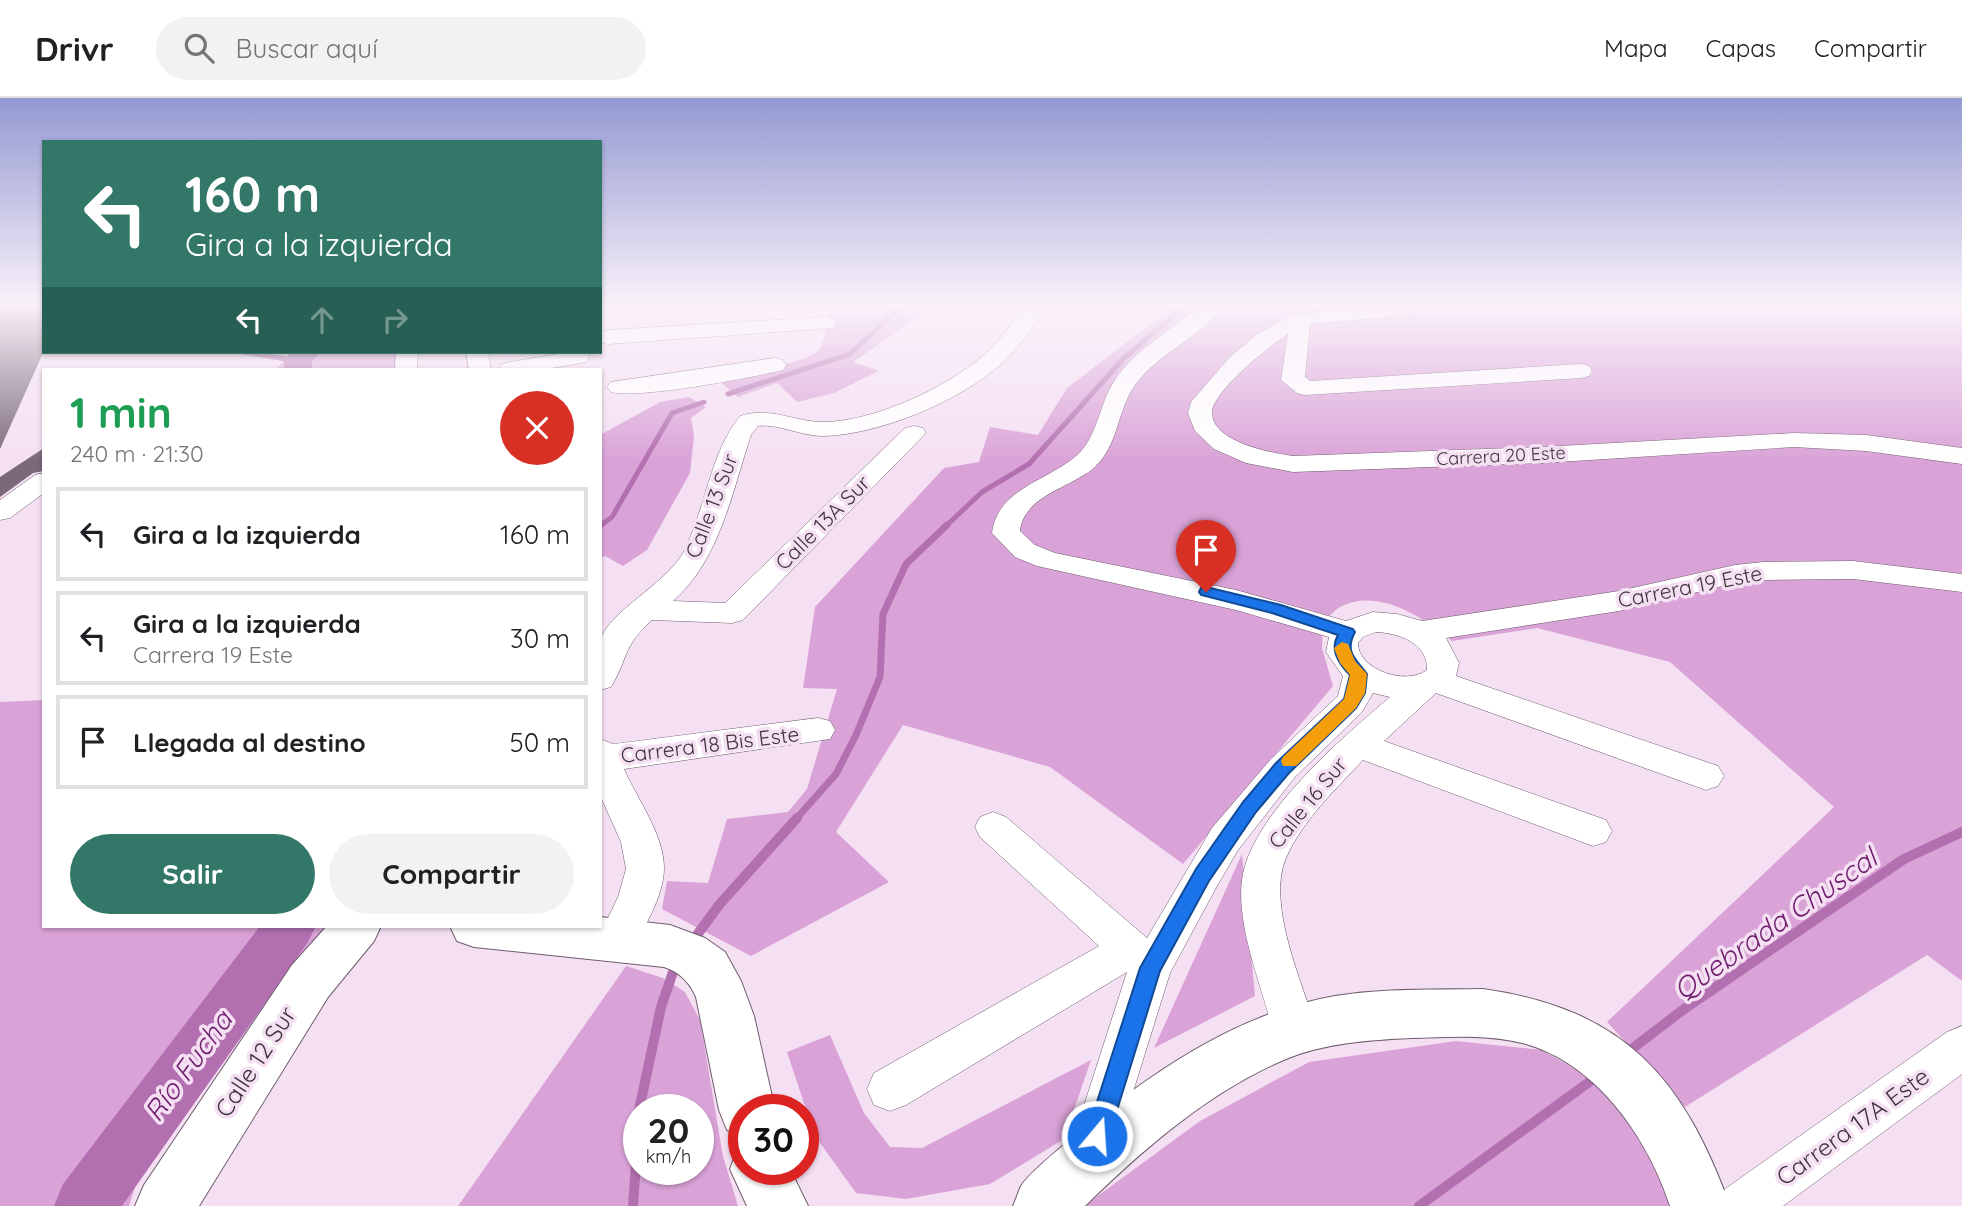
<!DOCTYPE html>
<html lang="es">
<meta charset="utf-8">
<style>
:root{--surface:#fff;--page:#f2f2f2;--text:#202124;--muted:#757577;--line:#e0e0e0;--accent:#337769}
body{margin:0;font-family:Quicksand,sans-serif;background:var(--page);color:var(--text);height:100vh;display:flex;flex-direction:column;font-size:26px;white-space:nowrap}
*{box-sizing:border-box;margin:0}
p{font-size:23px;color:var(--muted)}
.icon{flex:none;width:38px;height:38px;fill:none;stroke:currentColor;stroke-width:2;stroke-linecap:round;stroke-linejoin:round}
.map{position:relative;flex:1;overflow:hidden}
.panel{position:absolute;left:42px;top:270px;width:560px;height:560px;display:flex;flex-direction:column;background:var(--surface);border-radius:0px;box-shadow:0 2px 5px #0004}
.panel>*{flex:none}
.hud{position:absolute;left:42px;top:42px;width:560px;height:214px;border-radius:0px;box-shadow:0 2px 5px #0004;background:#337769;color:#fff;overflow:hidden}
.speed{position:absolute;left:623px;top:996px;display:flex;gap:14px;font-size:35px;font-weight:700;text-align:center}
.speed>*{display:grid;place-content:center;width:91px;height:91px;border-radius:50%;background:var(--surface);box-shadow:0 2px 5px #0004;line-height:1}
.speed small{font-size:18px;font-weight:400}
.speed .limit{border:10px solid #d22;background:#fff;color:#111}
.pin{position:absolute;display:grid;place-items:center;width:60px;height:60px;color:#fff;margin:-72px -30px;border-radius:50% 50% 50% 0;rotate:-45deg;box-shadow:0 0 7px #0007}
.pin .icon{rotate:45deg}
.me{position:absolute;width:77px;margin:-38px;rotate:18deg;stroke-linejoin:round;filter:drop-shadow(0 0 5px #0008)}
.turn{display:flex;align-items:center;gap:24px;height:147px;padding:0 28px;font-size:32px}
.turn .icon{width:91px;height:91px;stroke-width:2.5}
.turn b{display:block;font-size:49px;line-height:60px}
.lanes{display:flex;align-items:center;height:66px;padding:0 28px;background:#0003;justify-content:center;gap:35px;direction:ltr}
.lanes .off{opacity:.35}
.round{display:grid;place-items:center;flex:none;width:74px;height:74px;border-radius:37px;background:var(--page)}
.summary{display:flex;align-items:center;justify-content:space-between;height:119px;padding:0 28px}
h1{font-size:42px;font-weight:700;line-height:52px;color:#1e9e55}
.action{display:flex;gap:14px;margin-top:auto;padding:14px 28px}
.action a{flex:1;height:80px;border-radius:42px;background:var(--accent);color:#fff;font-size:28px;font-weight:700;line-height:80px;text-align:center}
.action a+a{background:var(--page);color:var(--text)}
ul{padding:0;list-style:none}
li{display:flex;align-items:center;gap:21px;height:94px;margin:0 14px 10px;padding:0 14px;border:4px solid var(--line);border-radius:0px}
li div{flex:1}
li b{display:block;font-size:26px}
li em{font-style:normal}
header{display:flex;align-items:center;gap:42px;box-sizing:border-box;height:98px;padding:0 35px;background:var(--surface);border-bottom:2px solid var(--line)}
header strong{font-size:33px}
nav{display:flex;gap:38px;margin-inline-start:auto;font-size:24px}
.search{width:490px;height:63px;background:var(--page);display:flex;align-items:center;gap:18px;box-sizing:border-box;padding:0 24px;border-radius:38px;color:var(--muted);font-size:26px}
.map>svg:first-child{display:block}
.green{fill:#daa3d7;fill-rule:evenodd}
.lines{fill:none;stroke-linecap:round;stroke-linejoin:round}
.stream-far2{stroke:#b370b0;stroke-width:5}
.stream-far1{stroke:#b370b0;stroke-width:7}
.stream{stroke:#b370b0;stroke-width:10}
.river{fill:#b370b0;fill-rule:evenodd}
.building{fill:#7b697a}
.minor-casing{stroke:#6e5c6d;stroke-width:1}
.major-casing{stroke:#6e5c6d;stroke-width:2}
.minor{fill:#fff;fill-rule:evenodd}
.major{fill:#fff;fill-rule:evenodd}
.route{fill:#1a73e8;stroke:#114b97;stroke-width:2}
.slow{fill:#f59e0b}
.labels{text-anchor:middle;stroke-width:7;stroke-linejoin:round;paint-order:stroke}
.far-street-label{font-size:18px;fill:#3d353c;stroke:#f5e0f3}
.street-label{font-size:21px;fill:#3d353c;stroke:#f5e0f3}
.near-street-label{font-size:24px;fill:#3d353c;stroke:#f5e0f3}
.near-water-label{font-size:28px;font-style:italic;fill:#701e6f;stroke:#f5e0f3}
</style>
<header>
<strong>Drivr</strong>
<div class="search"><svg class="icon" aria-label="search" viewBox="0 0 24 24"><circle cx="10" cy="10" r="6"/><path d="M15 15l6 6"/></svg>Buscar aquí</div>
<nav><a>Mapa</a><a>Capas</a><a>Compartir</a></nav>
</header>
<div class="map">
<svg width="1962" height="1108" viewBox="0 0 1962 1108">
<rect width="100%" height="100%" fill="#f5e0f3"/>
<path class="green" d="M831 208H934L853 264 879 273 834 295 797 304 777 285 738 299 712 277C735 274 806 268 819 251 825 244 827 219 831 208Z
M1174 208H1962V883L1927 857 1685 1009 1607 924 1834 709 1670 564 1537 530 1452 543C1423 520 1379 489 1340 509 1334 513 1328 519 1323 524L1322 550 1333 588 1183 766 1050 669 903 627 836 734 889 784 751 858 662 811 667 783 708 785 727 721 788 714 807 691 837 591 803 590 815 509 944 370 979 364 990 329 1038 337 1067 290Z
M292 254H399L398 271H276Z
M689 299 706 309 691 320 694 338 690 375 647 452 623 468 605 458 600 460 602 336 660 304Z
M44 602V828H328L304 853 136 1086 129 1108H0V604Z
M1242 756 1255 898 1154 950Z
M626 868 663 880 685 894 700 922 723 1058 738 1108H458ZM639 1012H698V1071H639Z
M830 937 864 1015 890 1049 922 1050 1091 962 1064 1041 990 1086 906 1101 856 1095 815 1038 787 954Z
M1456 943 1542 952 1577 972 1631 1018 1673 1108H1084L1200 1023 1309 964Z"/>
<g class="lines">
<path class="stream-far2" d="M244 254 298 263
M728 296 850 256 901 208
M600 428 612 419 672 315 704 304
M945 429 982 394 1029 366 1124 260 1185 208"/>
<path class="stream-far1" d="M796 721 836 676 856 637 880 579 883 516 906 466 947 427"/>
<path class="stream" d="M697 837 719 807 797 720
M1624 957 1684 911 1904 761 1962 734
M639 1012 661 909 673 874
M633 1108 639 1021
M1419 1108 1596 979"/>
<path class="river" d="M291 254H320L312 264V271H284V263Z
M260 828H316L308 844 122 1108H54L63 1086Z"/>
</g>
<path class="building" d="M0 208H44V253L0 351Z
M44 350V373L33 375 0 399V379Z"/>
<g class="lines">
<g class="minor-casing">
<path id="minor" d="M1026 208H1048C1035 228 1018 250 1001 266 960 303 881 336 825 338 803 339 777 325 758 328L751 337C732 394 720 462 673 503L725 505 905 330 914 328 923 330 926 335 743 522 732 525 652 522C622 549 629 559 611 589L600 592C600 577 597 559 600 544 606 515 666 486 683 455 706 411 709 357 740 318 770 308 794 324 824 324 875 323 946 290 984 257 1000 243 1012 224 1026 208Z
M1201 208H1224C1204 237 1158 255 1135 287 1117 312 1119 346 1095 369 1071 390 1024 397 1020 433L1035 447 1055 455 1236 492 1346 523 1373 514 1397 516 1422 523 1619 493 1735 467 1763 464 1853 463 1962 476V494L1853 481 1763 482 1735 485 1619 513 1446 540 1459 565 1456 578 1718 668 1724 678 1718 688 1706 692 1436 595 1384 643 1606 722 1612 733 1606 744 1593 748 1363 662C1336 691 1302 723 1286 760 1266 807 1303 886 1317 933L1310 947 1295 953 1280 947 1273 933C1262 888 1236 828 1242 782 1250 718 1343 639 1390 599L1373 595 1362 614 1295 679 1238 752 1217 788 1170 875 1109 1071 1092 1077 1075 1071 1069 1054 1127 874 906 1007 890 1013 874 1007 867 991 874 975 1099 848 980 739 975 729 980 719 993 714 1006 719 1147 840 1212 730 1271 661 1338 598 1343 578 1326 554 1329 539 1236 512 1037 468 1015 459 992 435C998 390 1046 384 1076 358 1098 340 1099 305 1115 282 1136 251 1172 231 1201 208ZM1376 534C1399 535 1428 545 1427 572 1406 588 1358 572 1358 545L1363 539Z
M1363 208H1422L1419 212 1388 219 1310 226 1305 279 1310 283 1581 266 1589 268 1592 273 1589 278 1581 280 1305 297 1297 295 1281 282 1288 236C1270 247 1213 293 1212 314 1211 344 1271 355 1293 358L1542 349 1794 335 1866 337 1962 350V366L1866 353 1794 349 1542 365 1293 374 1246 365 1214 351 1195 333 1188 315 1191 304 1230 259 1259 235 1292 217Z
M825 219 833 220 836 225 833 230 608 246 600 244V234L608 232Z
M396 254H418L417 271H395Z
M466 254H488L491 271H469Z
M570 254H586L589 259 586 264 547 271H499L502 266 510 264Z
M775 260 783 262 786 267 783 272C750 280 640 301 611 294L607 289 611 284Z
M44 375V395L10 420 0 422V402L35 377Z
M818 620 830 623 835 632 830 641 624 671C637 701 664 736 664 770 664 799 643 830 631 856L617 861 603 856 597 843 618 799 626 771 621 744 600 697V641L613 646Z
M1962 928V976L1783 1108H1718L1725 1091 1947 934Z"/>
</g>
<g class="major-casing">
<path id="major" d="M600 819 670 827 705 840 725 854 741 883 754 918 775 1012H744V1038L727 1032 719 1012 696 899C690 885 680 874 664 869L474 849 457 843 450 828H600Z
M327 828H381L374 843 328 899 199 1108H135L144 1087 292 867Z
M1483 891C1624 911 1683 979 1730 1108H1670C1648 1040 1596 964 1522 945 1486 936 1448 939 1411 940 1369 942 1325 945 1286 961 1210 993 1143 1051 1085 1108H1013C1016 1102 1018 1094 1021 1088 1031 1072 1075 1038 1092 1024 1162 967 1244 914 1335 898 1383 890 1434 892 1483 891Z
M744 1048V1071H790L808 1108H747L730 1071 738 1050Z"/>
</g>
<use href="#minor" class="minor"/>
<use href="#major" class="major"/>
</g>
<linearGradient id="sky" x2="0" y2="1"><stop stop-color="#9399d2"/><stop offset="0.57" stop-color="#faf1fa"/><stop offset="1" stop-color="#faf1fa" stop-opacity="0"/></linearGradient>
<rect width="1962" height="363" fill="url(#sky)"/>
<path class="route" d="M1206 489 1281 507 1353 531 1355 534C1344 554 1356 561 1367 576L1365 595 1356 610 1289 675 1256 714 1209 783 1160 873 1109 1038 1106 1046 1097 1050 1089 1046 1086 1038 1140 870 1196 771 1243 704 1276 665 1344 601 1350 577C1339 566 1329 552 1338 537L1272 515 1201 497 1199 494 1201 490Z"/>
<path class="slow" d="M1342 544 1348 546 1355 563 1367 576 1365 595 1356 610 1296 668H1283L1281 663 1283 659 1344 601 1350 577 1340 565 1334 550Z"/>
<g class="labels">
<g class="far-street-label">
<text transform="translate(1501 358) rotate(-3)" y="6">Carrera 20 Este</text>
</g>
<g class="street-label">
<text transform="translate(712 408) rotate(-69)" y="7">Calle 13 Sur</text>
<text transform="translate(823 425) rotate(-45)" y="7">Calle 13A Sur</text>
<text transform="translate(1690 489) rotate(-11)" y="7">Carrera 19 Este</text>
<text transform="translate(710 647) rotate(-7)" y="7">Carrera 18 Bis Este</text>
<text transform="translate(1308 705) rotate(-51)" y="7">Calle 16 Sur</text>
</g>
<g class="near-street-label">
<text transform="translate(256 964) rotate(-57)" y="8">Calle 12 Sur</text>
<text transform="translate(1853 1029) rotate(-36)" y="8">Carrera 17A Este</text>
</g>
<g class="near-water-label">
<text transform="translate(1775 826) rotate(-35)" y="10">Quebrada Chuscal</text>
<text transform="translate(188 968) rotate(-54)" y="10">Río Fucha</text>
</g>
</g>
</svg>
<div class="speed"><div>20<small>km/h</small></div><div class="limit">30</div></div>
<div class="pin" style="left:1206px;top:494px;background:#d93025"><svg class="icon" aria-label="arrive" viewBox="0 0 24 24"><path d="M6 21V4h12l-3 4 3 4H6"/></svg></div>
<svg class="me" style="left:1097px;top:1038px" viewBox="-20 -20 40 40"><circle r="17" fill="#1a73e8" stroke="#fff" stroke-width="3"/><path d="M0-11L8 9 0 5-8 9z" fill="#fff"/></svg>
<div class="hud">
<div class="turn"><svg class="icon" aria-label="left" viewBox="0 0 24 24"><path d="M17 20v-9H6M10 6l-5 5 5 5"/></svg><div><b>160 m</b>Gira a la izquierda</div></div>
<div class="lanes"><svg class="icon" aria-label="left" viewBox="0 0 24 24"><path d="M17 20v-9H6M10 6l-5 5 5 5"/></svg><svg class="icon off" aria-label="ahead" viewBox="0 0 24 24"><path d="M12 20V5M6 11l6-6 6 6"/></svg><svg class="icon off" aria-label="right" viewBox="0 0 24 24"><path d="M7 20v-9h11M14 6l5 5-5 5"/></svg></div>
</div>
<section class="panel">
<div class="summary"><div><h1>1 min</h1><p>240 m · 21:30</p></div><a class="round" style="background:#d93025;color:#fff"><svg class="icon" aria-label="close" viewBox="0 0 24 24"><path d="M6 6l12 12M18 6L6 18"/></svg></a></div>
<ul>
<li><svg class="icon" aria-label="left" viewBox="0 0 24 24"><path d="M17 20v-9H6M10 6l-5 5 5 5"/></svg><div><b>Gira a la izquierda</b></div><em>160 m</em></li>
<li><svg class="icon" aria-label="left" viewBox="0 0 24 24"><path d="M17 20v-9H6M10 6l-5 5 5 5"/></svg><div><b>Gira a la izquierda</b><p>Carrera 19 Este</p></div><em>30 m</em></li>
<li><svg class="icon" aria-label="arrive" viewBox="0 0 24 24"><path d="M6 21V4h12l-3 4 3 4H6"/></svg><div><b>Llegada al destino</b></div><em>50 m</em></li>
</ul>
<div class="action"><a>Salir</a><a>Compartir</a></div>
</section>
</div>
